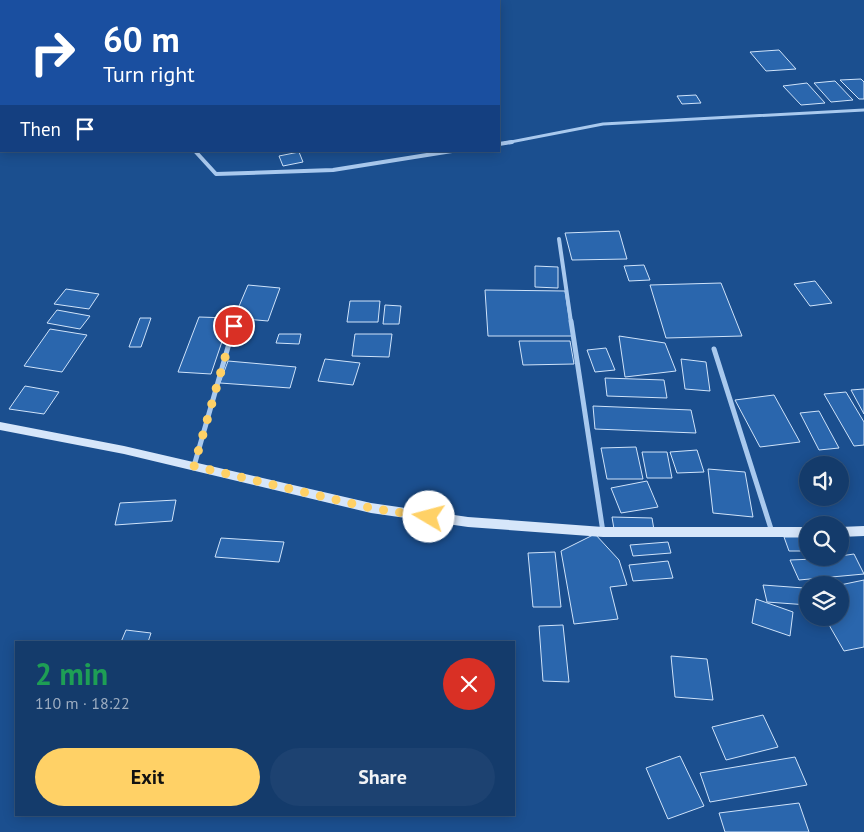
<!DOCTYPE html>
<meta charset="utf-8">
<style>
:root{--surface:#143b6b;--page:#1d4271;--text:#f1f3f6;--muted:#9dadc1;--line:#33557e;--accent:#ffd166}
body{margin:0;font-family:"PT Sans",sans-serif;background:var(--page);color:var(--text);height:100vh;display:flex;flex-direction:column;font-size:19px;white-space:nowrap}
*{box-sizing:border-box;margin:0}
p{font-size:16px;color:var(--muted)}
.icon{flex:none;width:28px;height:28px;fill:none;stroke:currentColor;stroke-width:2;stroke-linecap:round;stroke-linejoin:round}
.map{position:relative;flex:1;overflow:hidden}
.sheet{position:absolute;left:15px;top:641px;width:500px;height:175px;display:flex;flex-direction:column;background:var(--surface);border-radius:0px;box-shadow:0 2px 12px #0003,0 0 0 1px var(--line)}
.sheet>*{flex:none}
.hud{position:absolute;left:0px;top:0px;width:500px;height:152px;box-shadow:0 2px 12px #0003,0 0 0 1px var(--line);background:#1a4fa0;color:#fff;overflow:hidden}
.tools{position:absolute;left:799px;top:456px;display:grid;gap:10px}
.tools a{display:grid;place-items:center;width:50px;height:50px;border-radius:50%;background:var(--surface);box-shadow:0 2px 12px #0003,0 0 0 1px var(--line);font-size:25px}
.pin{position:absolute;display:grid;place-items:center;width:42px;height:42px;color:#fff;margin:-21px;border:2px solid #fff;border-radius:50%;box-shadow:0 1px 5px #0007}
.me{position:absolute;width:55px;margin:-28px;rotate:278deg;stroke-linejoin:round;filter:drop-shadow(0 0 4px #0008)}
.turn{display:flex;align-items:center;gap:18px;height:105px;padding:0 20px;font-size:22px}
.turn .icon{width:65px;height:65px;stroke-width:2.5}
.turn b{display:block;font-size:35px;line-height:42px}
.then{display:flex;align-items:center;height:48px;padding:0 20px;background:#0003;gap:10px;font-size:19px}
.round{display:grid;place-items:center;flex:none;width:52px;height:52px;border-radius:26px;background:var(--page)}
.overview{display:flex;align-items:center;justify-content:space-between;height:85px;padding:0 20px}
h1{font-size:30px;font-weight:800;line-height:38px;color:#1e9e55}
.primary-button{display:flex;gap:10px;margin-top:auto;padding:10px 20px}
.primary-button a{flex:1;height:58px;border-radius:30px;background:var(--accent);color:#111;font-size:20px;font-weight:800;line-height:58px;text-align:center}
.primary-button a+a{background:var(--page);color:var(--text)}
.map>svg:first-child{display:block}
.building{fill:#2a66ad;stroke:#cfe3fa}
.lines{fill:none;stroke-linecap:round;stroke-linejoin:round}
.minor-far2{stroke:#a9c9ee;stroke-width:3}
.minor-far1{stroke:#a9c9ee;stroke-width:4}
.minor{stroke:#a9c9ee;stroke-width:5}
.secondary{fill:#d6e6fa;fill-rule:evenodd}
.route{stroke:#ffd166;stroke-width:9;stroke-dasharray:0 16.2}
</style>
<div class="map">
<svg width="864" height="832" viewBox="0 0 864 832">
<rect width="100%" height="100%" fill="#1b4f8f"/>
<path class="building" d="M779 50 796 69 766 71 750 52Z
M861 79 864 82V99H859L840 80Z
M835 81 853 100 831 102 814 83Z
M807 83 825 103 801 105 783 86Z
M696 95 701 103 682 104 677 96Z
M299 152 303 162 283 166 279 156Z
M619 231 627 259 572 260 565 233Z
M644 265 650 280 629 281 624 266Z
M535 266 558 267V288L535 287Z
M815 281 832 303 810 306 794 284Z
M721 283 742 336 666 338 650 285Z
M248 285 280 288 268 321 234 318Z
M66 289 99 294 89 309 54 304Z
M485 290 565 291 572 336H488Z
M350 301H380L378 322H347Z
M385 305 401 306 399 324H383Z
M57 310 90 316 80 329 47 323Z
M199 317 230 318 211 374 178 372Z
M140 318H151L141 347H129Z
M50 329 87 335 62 372 24 366Z
M279 334H301L299 344 276 343Z
M355 334H392L389 357 352 356Z
M619 336 665 343 676 371 625 377Z
M519 341H570L574 364 523 365Z
M606 348 615 370 595 372 587 350Z
M325 359 360 363 353 385 318 381Z
M681 359 706 362 710 391 685 389Z
M228 361 296 367 290 388 220 383Z
M605 378 664 380 667 398 607 396Z
M25 386 59 392 44 414 9 409Z
M864 389V414L851 390Z
M846 392 864 422V445L854 446 824 394Z
M774 395 800 442 760 447 735 400Z
M593 406 691 410 696 433 595 429Z
M819 411 839 448 819 450 800 413Z
M636 447 643 479H607L601 448Z
M697 450 704 472 677 473 670 452Z
M642 452H667L672 478H647Z
M708 469 745 472 753 517 713 513Z
M647 481 658 507 621 513 611 488Z
M176 500 172 521 115 525 120 503Z
M612 517 652 518 654 530 614 529Z
M595 534 619 560 627 585 610 587 618 619 574 624 561 551Z
M784 537H808V551H789Z
M221 538 284 542 279 562 215 557Z
M668 542 671 553 633 556 630 545Z
M555 552 561 607H533L528 553Z
M854 554 864 574 799 580 790 560 840 558V556Z
M668 561 673 578 633 581 629 565Z
M864 580V647L844 651 825 618H840V585Z
M763 585 804 588 808 605 767 602Z
M756 599 793 612 790 636 752 623Z
M563 625 569 682 543 681 539 626Z
M126 630 151 633 148 642H121Z
M671 656 707 659 713 700 675 697Z
M763 715 778 747 726 760 712 727Z
M680 756 704 806 668 819 646 768Z
M795 757 807 785 710 802 700 773Z
M799 803 809 832H725L719 813Z"/>
<g class="lines">
<path class="minor-far2" d="M505 143 603 124 864 110"/>
<path class="minor-far1" d="M499 144 512 142
M195 151 216 174 333 170 452 151
M559 239 571 322"/>
<path class="minor" d="M571 321 603 532
M714 349 772 532
M194 466 234 326"/>
<path class="secondary" d="M0 422 124 446 371 503 468 517 603 527H808V537H603L468 527 371 513 124 454 0 430Z
M864 526V536L840 537V527Z"/>
</g>
<g class="lines">
<path class="route" d="M234 326 194 466 371 508 429 517"/>
</g>
</svg>
<div class="tools">
<a><svg class="icon" aria-label="sound" viewBox="0 0 24 24"><path d="M4 9h4l5-4v14l-5-4H4zM17 9q2 3 0 6"/></svg></a>
<a><svg class="icon" aria-label="search" viewBox="0 0 24 24"><circle cx="10" cy="10" r="6"/><path d="M15 15l6 6"/></svg></a>
<a><svg class="icon" aria-label="layers" viewBox="0 0 24 24"><path d="M12 4l9 5-9 5-9-5zM3 14l9 5 9-5"/></svg></a>
</div>
<div class="pin" style="left:234px;top:326px;background:#d93025"><svg class="icon" aria-label="arrive" viewBox="0 0 24 24"><path d="M6 21V4h12l-3 4 3 4H6"/></svg></div>
<svg class="me" style="left:429px;top:517px" viewBox="-20 -20 40 40"><circle r="19" fill="#fff"/><path d="M0-13L10 11 0 6-10 11z" fill="#ffd166"/></svg>
<div class="hud">
<div class="turn"><svg class="icon" aria-label="right" viewBox="0 0 24 24"><path d="M7 20v-9h11M14 6l5 5-5 5"/></svg><div><b>60 m</b>Turn right</div></div>
<div class="then">Then<svg class="icon" aria-label="arrive" viewBox="0 0 24 24"><path d="M6 21V4h12l-3 4 3 4H6"/></svg></div>
</div>
<section class="sheet">
<div class="overview"><div><h1>2 min</h1><p>110 m · 18:22</p></div><a class="round" style="background:#d93025;color:#fff"><svg class="icon" aria-label="close" viewBox="0 0 24 24"><path d="M6 6l12 12M18 6L6 18"/></svg></a></div>
<div class="primary-button"><a>Exit</a><a>Share</a></div>
</section>
</div>
